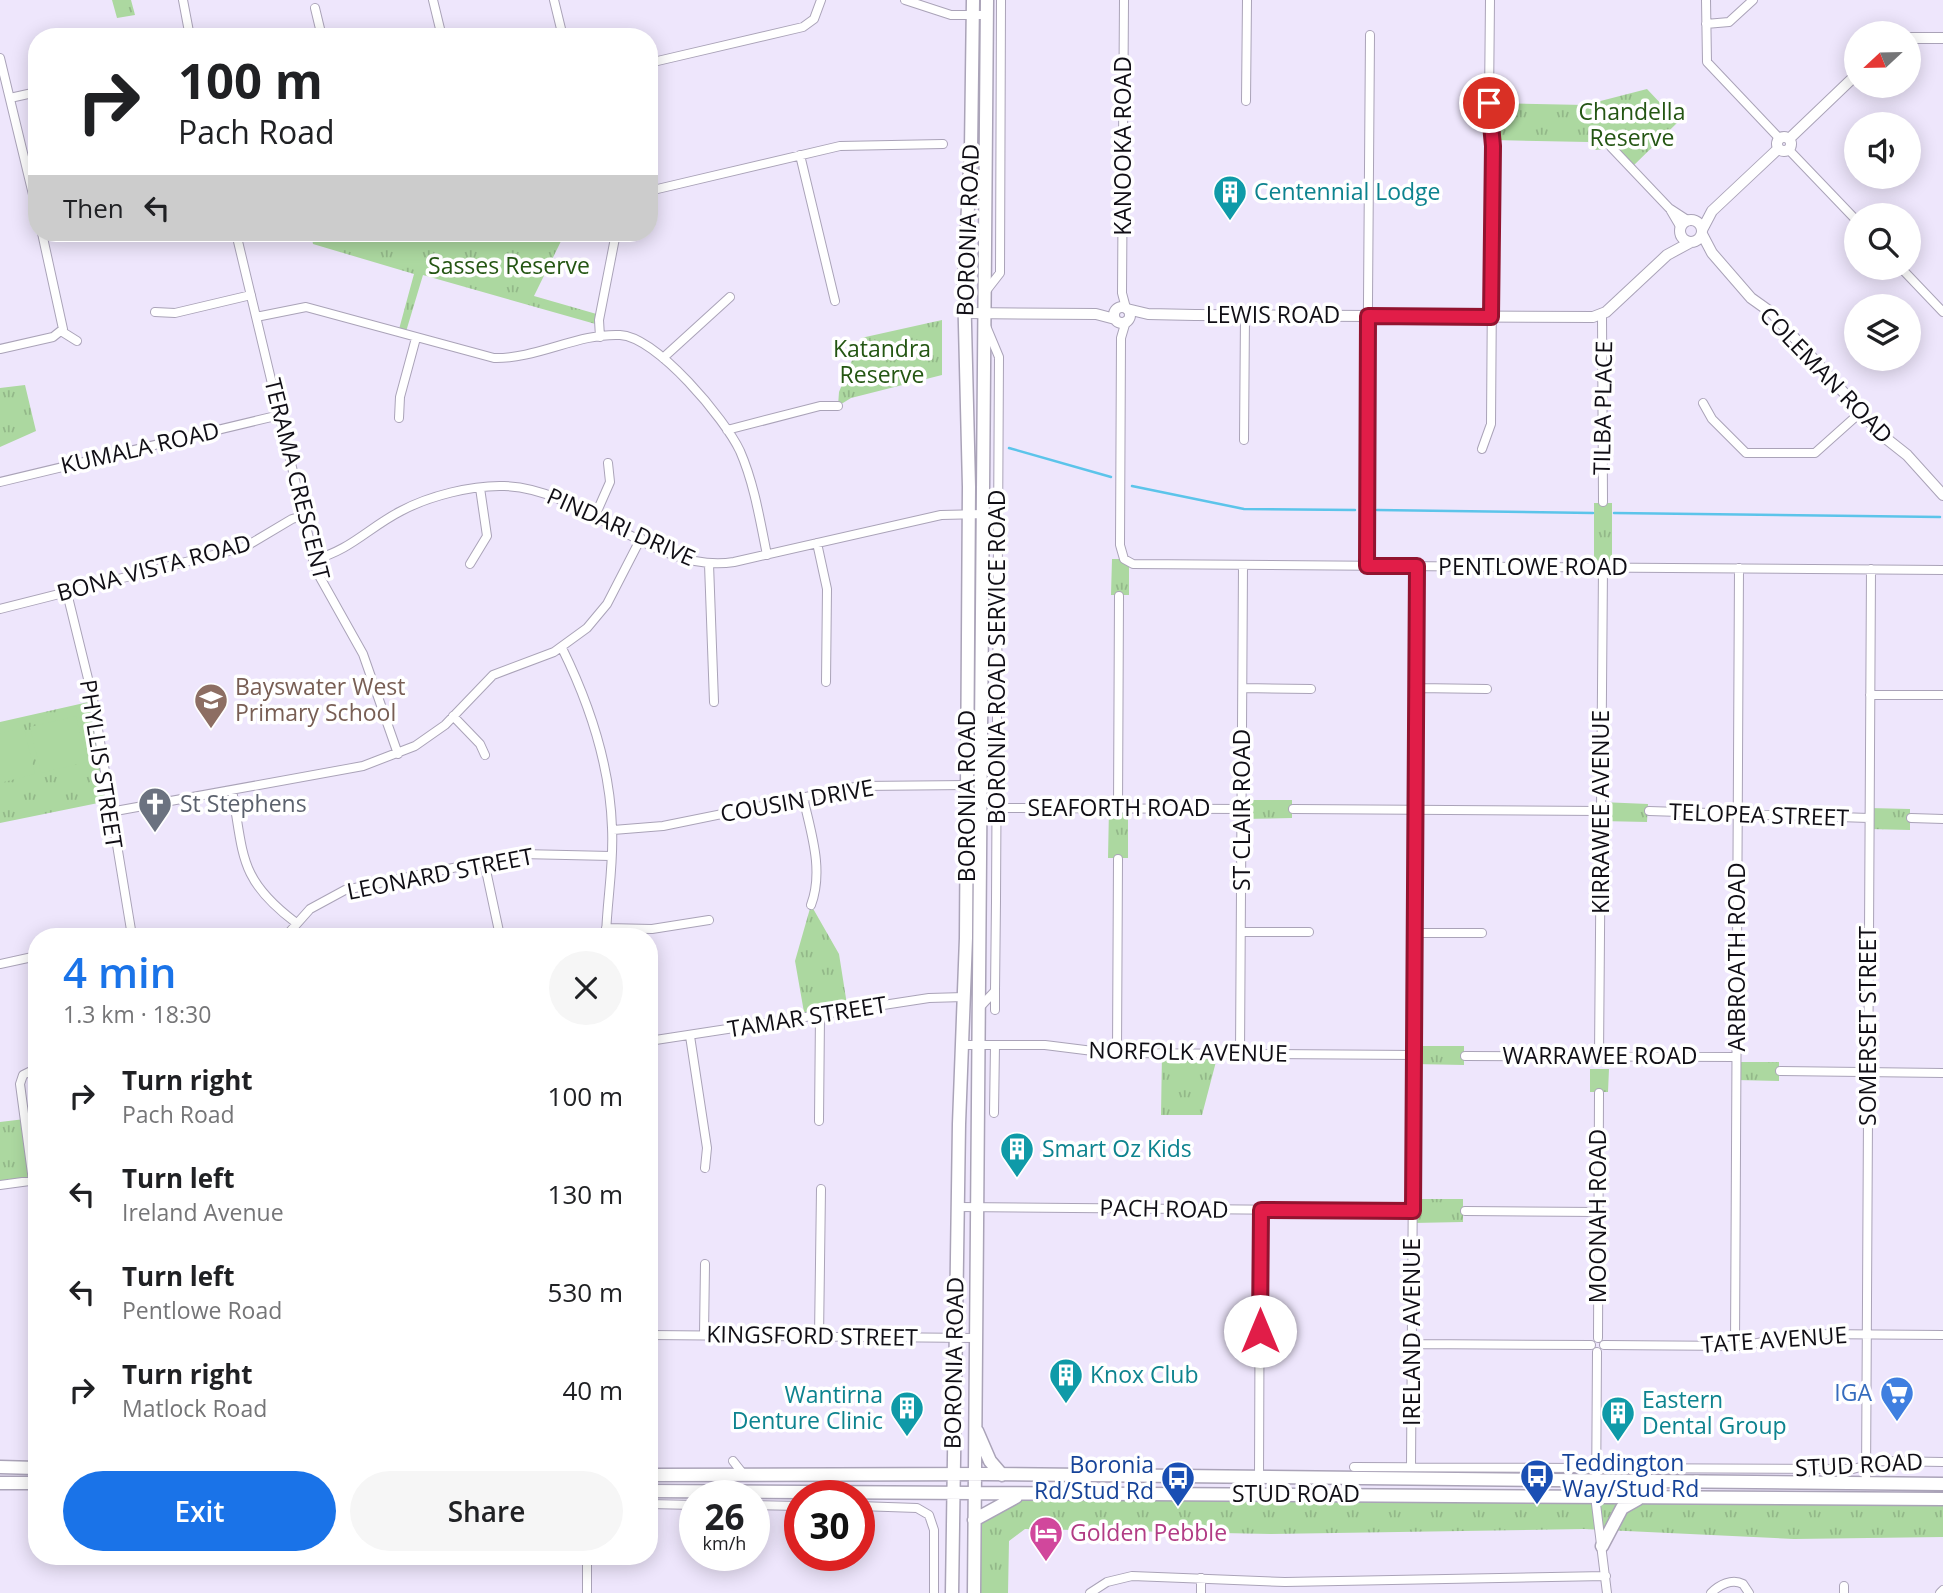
<!DOCTYPE html>
<meta charset="utf-8">
<style>
:root{--surface:#fff;--page:#f6f6f6;--text:#202124;--muted:#757577;--accent:#1a73e8}
body{margin:0;font-family:"Open Sans",sans-serif;background:var(--page);color:var(--text);height:100vh;display:flex;flex-direction:column;font-size:26px;white-space:nowrap}
*{box-sizing:border-box;margin:0}
p{font-size:23px;color:var(--muted)}
.icon{flex:none;width:38px;height:38px;fill:none;stroke:currentColor;stroke-width:2;stroke-linecap:round;stroke-linejoin:round}
.map{position:relative;flex:1;overflow:hidden}
.sheet{position:absolute;left:28px;top:928px;width:630px;height:637px;display:flex;flex-direction:column;background:var(--surface);border-radius:28px;box-shadow:0 4px 18px #0003}
.sheet>*{flex:none}
.hud{position:absolute;left:28px;top:28px;width:630px;height:214px;border-radius:28px;box-shadow:0 4px 18px #0003;background:#fff;color:var(--text);overflow:hidden}
.needle{width:46px;rotate:248deg}
.tools{position:absolute;left:1844px;top:21px;display:grid;gap:14px}
.tools a{display:grid;place-items:center;width:77px;height:77px;border-radius:50%;background:var(--surface);box-shadow:0 4px 18px #0003;font-size:35px}
.speed{position:absolute;left:679px;top:1480px;display:flex;gap:14px;font-size:35px;font-weight:700;text-align:center}
.speed>*{display:grid;place-content:center;width:91px;height:91px;border-radius:50%;background:var(--surface);box-shadow:0 4px 18px #0003;line-height:1}
.speed small{font-size:18px;font-weight:400}
.speed .limit{border:10px solid #d22;background:#fff;color:#111}
.pin{position:absolute;display:grid;place-items:center;width:60px;height:60px;color:#fff;margin:-30px;border:4px solid #fff;border-radius:50%;box-shadow:0 2px 7px #0007}
.me{position:absolute;width:77px;margin:-38px;rotate:0deg;stroke-linejoin:round;filter:drop-shadow(0 0 5px #0008)}
.turn{display:flex;align-items:center;gap:24px;height:147px;padding:0 35px;font-size:32px}
.turn .icon{width:91px;height:91px;stroke-width:2.5}
.turn b{display:block;font-size:49px;line-height:60px}
.then{display:flex;align-items:center;height:66px;padding:0 35px;background:#0003;gap:14px;font-size:26px}
.round{display:grid;place-items:center;flex:none;width:74px;height:74px;border-radius:37px;background:var(--page)}
.summary{display:flex;align-items:center;justify-content:space-between;height:119px;padding:0 35px}
h1{font-size:42px;font-weight:600;line-height:52px;color:var(--accent)}
.button{display:flex;gap:14px;margin-top:auto;padding:14px 35px}
.button a{flex:1;height:80px;border-radius:42px;background:var(--accent);color:#fff;font-size:28px;font-weight:600;line-height:80px;text-align:center}
.button a+a{background:var(--page);color:var(--text)}
ul{padding:0;list-style:none}
li{display:flex;align-items:center;gap:21px;height:98px;padding:0 35px}
li div{flex:1}
li b{display:block;font-size:26px}
li em{font-style:normal}
.map>svg:first-child{display:block}
.park{fill:url(#park-tufts)}
.garden{fill:#acd8a0}
.lines{fill:none;stroke-linecap:round;stroke-linejoin:round}
.stream{stroke:#5cc4ea;stroke-width:2.5}
.minor-casing{stroke:#aaa3b8;stroke-width:10}
.tertiary-casing{stroke:#aaa3b8;stroke-width:12}
.primary-casing{stroke:#aaa3b8;stroke-width:15}
.minor{stroke:#fff;stroke-width:8}
.tertiary{stroke:#fff;stroke-width:10}
.primary{stroke:#fff;stroke-width:12}
.route-casing{stroke:#92132f;stroke-width:18}
.route{stroke:#e11d48;stroke-width:12}
.labels{text-anchor:middle;stroke-width:7;stroke-linejoin:round;paint-order:stroke}
.park-label{font-size:23px;fill:#245613;stroke:#fff}
.street-label{font-size:23px;fill:#100e15;stroke:#fff}
.culture-label{font-size:23px;fill:#0d838f;stroke:#fff;text-anchor:start}
.education-label{font-size:23px;fill:#785e54;stroke:#fff;text-anchor:start}
.worship-label{font-size:23px;fill:#5b616d;stroke:#fff;text-anchor:start}
.shop-label{font-size:23px;fill:#366cbe;stroke:#fff;text-anchor:end}
.transit-label{font-size:23px;fill:#164399;stroke:#fff;text-anchor:start}
.hotel-label{font-size:23px;fill:#b23c85;stroke:#fff;text-anchor:start}
</style>
<div class="map">
<svg width="1943" height="1593" viewBox="0 0 1943 1593">
<defs>
<pattern id="park-tufts" width="24" height="20" patternUnits="userSpaceOnUse" patternTransform="scale(1.75)"><rect width="24" height="20" fill="#acd8a0"/><path d="M3 7l-1-3M5 7V3M7 7l1-3M15 17l-1-3M17 17v-4M19 17l1-3" fill="none" stroke="#93b889"/></pattern>
</defs>
<rect width="100%" height="100%" fill="#eee6fc"/>
<path class="park" d="M112 0H131L135 15 117 18Z
M1647 89 1678 122 1631 168 1611 148 1596 150 1588 142 1493 140 1490 103 1585 105Z
M311 233H565L534 296 600 315 599 325 423 275 405 335 398 333 414 274 313 244Z
M942 320V375L851 398 838 406 839 392 861 338Z
M25 385 36 431 0 447V388Z
M1594 503H1612V568H1594Z
M1112 559H1124L1129 563V595H1111Z
M93 701 108 801 0 823V722Z
M1242 800H1292V818L1242 819Z
M1601 802 1648 804 1647 822 1601 821Z
M1109 808H1128V858H1108Z
M1869 808 1910 809V830L1869 829Z
M811 905 839 954 848 1011 805 1018 795 961Z
M1414 1046H1464V1065L1414 1064Z
M1162 1053 1218 1054 1202 1115H1161Z
M1736 1062H1779V1081L1736 1080Z
M1590 1069H1609L1608 1092H1590Z
M25 1119 33 1181 0 1185V1122Z
M1413 1199H1463V1222L1413 1223Z
M1019 1495 1943 1499V1537L1794 1539 1584 1529 1271 1534 1025 1529 1009 1541 1008 1593H974V1520Z"/>
<path class="garden" d="M1644 106 1653 115 1632 136 1623 126Z
M1656 119 1666 128 1645 149 1636 140Z
M76 716 87 762 41 773 30 727Z
M24 728 35 774 0 783V734Z"/>
<g class="lines">
<path class="stream" d="M1009 448 1111 477
M1132 486 1244 509 1355 510
M1377 510 1593 513
M1614 513 1940 517"/>
<g class="minor-casing">
<path id="minor" d="M183 0 190 37
M433 0 442 37
M554 0 563 37
M905 0 951 15H987
M1124 0 1122 293 1126 308
M1706 0 1707 62 1780 139
M315 8 322 37
M1706 24 1729 22 1753 0
M130 33 131 37
M0 58 37 211
M649 63 803 27 814 19 821 0
M10 98 37 92
M1246 101 1247 0
M1611 147 1669 208 1689 221
M1789 150 1857 221
M800 155 835 301
M649 191 840 146 943 144
M1671 211 1681 228
M236 233 317 572 363 654 398 754
M1901 268 1943 312
M986 291 1000 273 1001 0
M155 312 175 313 251 295
M1602 315 1603 502
M256 317 306 307 494 358C537 359 578 333 620 335 657 337 725 419 740 451 754 483 760 520 767 555
M1126 321 1121 338 1120 545 1124 559 1133 564 1943 570
M61 331 77 341
M600 337 599 320 616 233
M0 349 53 337 63 329 42 233
M663 358 730 297
M1703 403 1712 419 1746 453H1815L1862 411
M399 418 400 397 416 338
M727 430 820 406H838
M1244 440 1245 315
M1482 449 1491 424 1493 147 1489 101 1490 0
M0 482 280 415
M595 516 610 482 608 463
M817 543 827 589 826 682
M313 560C351 550 368 528 401 511 429 496 472 485 504 486 585 488 654 575 734 562L941 515 984 514 998 522
M470 564 487 536 480 488
M709 564 714 702
M1366 566 1370 35
M67 593 93 699 132 936
M0 609 245 547 292 519 303 516
M562 648C590 705 610 764 612 828 614 864 607 900 606 936
M1243 688 1311 689
M1417 688 1487 689
M1870 695H1943
M453 716 480 744 485 755
M982 751 996 776
M232 790C244 855 238 879 295 922
M803 797C811 833 824 870 811 905
M996 808 1242 809
M1118 808 1119 596
M1293 809 1601 811
M1649 811 1869 818
M110 812 363 766 415 746 445 725 493 675 554 652 587 628 607 604 641 538
M1911 818 1943 819
M613 830 663 826 860 786 969 785
M484 861 500 936
M606 928 652 929 709 920
M1241 932H1309
M1415 933H1482
M286 936 310 909 345 890 521 854 611 856
M0 964 37 956
M995 991V1010
M980 1007 995 991 996 901 999 357 986 326
M690 1036 707 1148 705 1168
M649 1041 929 998 964 997
M962 1045H1045L1109 1053 1414 1055
M1117 1053 1118 859
M1240 1054 1243 565
M1465 1056 1736 1057
M1599 1056 1603 567
M1780 1071 1943 1073
M994 1113 995 1045
M819 1121 820 1015
M33 1181 20 1084 23 1075 37 1068
M0 1185 37 1180
M958 1207 1413 1211
M1465 1211 1598 1212
M649 1335 975 1338
M704 1335 705 1264
M819 1337 821 1189
M1598 1338 1599 1093
M1412 1344 1591 1345
M1604 1345 1740 1346 1810 1334 1943 1335
M1735 1346 1739 568
M1597 1352 1596 1504 1607 1593
M733 1461 744 1475
M1354 1467 1853 1469 1883 1461 1943 1462
M1411 1467 1417 566
M1259 1478 1260 1210
M1866 1483 1871 569
M649 1504 695 1505
M754 1505 800 1506
M859 1506 917 1508 929 1515 934 1530V1593
M587 1593V1556
M1090 1593 1107 1582 1132 1576 1285 1582 1606 1576
M1201 1593V1578
M1711 1593C1719 1585 1732 1578 1743 1584L1749 1593
M1844 1593V1586
M1940 1593 1943 1590"/>
</g>
<g class="tertiary-casing">
<path id="tertiary" d="M1909 38H1943
M1777 144a7 7 0 1 1 14 0a7 7 0 1 1-14 0Z
M1789 139 1857 74
M1680 231a11 11 0 1 1 22 0a11 11 0 1 1-22 0Z
M1702 230 1712 211 1778 149
M1702 234 1712 253 1751 298 1772 313 1883 436 1907 455 1943 495
M1114 315a8 8 0 1 1 16 0a8 8 0 1 1-16 0Z
M1127 309 1148 314 1195 315 1593 317 1606 312 1667 255 1691 242
M965 313 1096 314 1115 319"/>
</g>
<g class="primary-casing">
<path id="primary" d="M977 1431 990 1461 1002 1475
M0 1467 37 1468
M649 1475 985 1474 1943 1484
M0 1483H37
M649 1491 1943 1499
M974 1520 1016 1497
M1602 1546 1622 1508 1638 1499
M952 1593 959 1124 966 938 969 487 964 285 971 149 973 0
M974 1593 987 0"/>
</g>
<use href="#minor" class="minor"/>
<use href="#tertiary" class="tertiary"/>
<use href="#primary" class="primary"/>
</g>
<g class="lines">
<g class="route-casing">
<path id="route" d="M1260 1331 1261 1210 1413 1211 1417 566H1367L1368 316 1491 317 1493 146 1489 103"/>
</g>
<use href="#route" class="route"/>
</g>
<defs>
<g id="building-pin" transform="scale(1.75)"><path d="M0 17L-7.5 6A9.5 9.5 0 1 1 7.5 6Z" fill="#0f9aa8" stroke="#fff"/><path d="M-4-6H4V6H1V3H-1V6H-4ZM-2.5-4.3h1.7v1.8h-1.7ZM.8-4.3h1.7v1.8H.8ZM-2.5-1h1.7V.8h-1.7ZM.8-1h1.7V.8H.8Z" fill="#fff"/></g>
<g id="school-pin" transform="scale(1.75)"><path d="M0 17L-7.5 6A9.5 9.5 0 1 1 7.5 6Z" fill="#8d6e63" stroke="#fff"/><path d="M0-5L7-2L0 1L-7-2ZM-4 1L0 2.5L4 1V4Q0 6-4 4Z" fill="#fff"/></g>
<g id="church-pin" transform="scale(1.75)"><path d="M0 17L-7.5 6A9.5 9.5 0 1 1 7.5 6Z" fill="#6b7280" stroke="#fff"/><path d="M-1.2-6h2.4v3.5h3.3v2.4h-3.3V6h-2.4V-.1h-3.3v-2.4h3.3Z" fill="#fff"/></g>
<g id="supermarket-pin" transform="scale(1.75)"><path d="M0 17L-7.5 6A9.5 9.5 0 1 1 7.5 6Z" fill="#3f7fe0" stroke="#fff"/><path d="M-6-5.5h2.5l.6 2H6L4.5 2H-2.5L-4.4-4H-6ZM-1.5 3.2a1.3 1.3 0 1 0 .1 0ZM3 3.2a1.3 1.3 0 1 0 .1 0Z" fill="#fff"/></g>
<g id="bus-pin" transform="scale(1.75)"><path d="M0 17L-7.5 6A9.5 9.5 0 1 1 7.5 6Z" fill="#1a4fb4" stroke="#fff"/><path d="M-5-6H5V4H4V6H2V4H-2V6H-4V4H-5ZM-3.5-4V0h7V-4ZM-3.5 1.2v1.5H-2V1.2ZM2 1.2v1.5H3.5V1.2Z" fill="#fff"/></g>
<g id="hotel-pin" transform="scale(1.75)"><path d="M0 17L-7.5 6A9.5 9.5 0 1 1 7.5 6Z" fill="#d1479c" stroke="#fff"/><path d="M-6-4.5h1.5V1H6V5H4.5V3h-9V5H-6ZM-4 0a1.8 1.8 0 1 1 3.6 0ZM.5 0V-2.5h3Q6-2.5 6 0Z" fill="#fff"/></g>
</defs>
<g fill-rule="evenodd">
<use href="#building-pin" x="1230" y="192"/>
<use href="#school-pin" x="211" y="700"/>
<use href="#church-pin" x="155" y="804"/>
<use href="#building-pin" x="1017" y="1149"/>
<use href="#building-pin" x="1066" y="1375"/>
<use href="#supermarket-pin" x="1897" y="1393"/>
<use href="#building-pin" x="907" y="1408"/>
<use href="#building-pin" x="1618" y="1413"/>
<use href="#bus-pin" x="1537" y="1476"/>
<use href="#bus-pin" x="1178" y="1478"/>
<use href="#hotel-pin" x="1046" y="1533"/>
</g>
<g class="labels">
<g class="park-label">
<text x="1632" y="120">Chandella<tspan x="1632" dy="26">Reserve</tspan></text>
<text x="509" y="274">Sasses Reserve</text>
<text x="882" y="357">Katandra<tspan x="882" dy="26">Reserve</tspan></text>
</g>
<g class="street-label">
<text transform="translate(1123 146) rotate(-90)" y="8">KANOOKA ROAD</text>
<text transform="translate(968 230) rotate(-88)" y="8">BORONIA ROAD</text>
<text x="1273" y="323">LEWIS ROAD</text>
<text transform="translate(1826 375) rotate(46)" y="8">COLEMAN ROAD</text>
<text transform="translate(1603 408) rotate(-89)" y="8">TILBA PLACE</text>
<text transform="translate(140 448) rotate(-13)" y="8">KUMALA ROAD</text>
<text transform="translate(297 479) rotate(76)" y="8">TERAMA CRESCENT</text>
<text transform="translate(621 527) rotate(24)" y="8">PINDARI DRIVE</text>
<text x="1533" y="575">PENTLOWE ROAD</text>
<text transform="translate(154 568) rotate(-15)" y="8">BONA VISTA ROAD</text>
<text transform="translate(997 657) rotate(-90)" y="8">BORONIA ROAD SERVICE ROAD</text>
<text transform="translate(101 764) rotate(81)" y="8">PHYLLIS STREET</text>
<text transform="translate(967 796) rotate(-90)" y="8">BORONIA ROAD</text>
<text transform="translate(797 801) rotate(-10)" y="8">COUSIN DRIVE</text>
<text x="1119" y="816">SEAFORTH ROAD</text>
<text transform="translate(1242 810) rotate(-90)" y="8">ST CLAIR ROAD</text>
<text transform="translate(1601 812) rotate(-90)" y="8">KIRRAWEE AVENUE</text>
<text transform="translate(1759 815) rotate(2)" y="8">TELOPEA STREET</text>
<text transform="translate(440 874) rotate(-11)" y="8">LEONARD STREET</text>
<text transform="translate(1737 957) rotate(-90)" y="8">ARBROATH ROAD</text>
<text transform="translate(807 1017) rotate(-9)" y="8">TAMAR STREET</text>
<text transform="translate(1868 1026) rotate(-90)" y="8">SOMERSET STREET</text>
<text transform="translate(1188 1052) rotate(1)" y="8">NORFOLK AVENUE</text>
<text x="1600" y="1064">WARRAWEE ROAD</text>
<text transform="translate(1164 1209) rotate(1)" y="8">PACH ROAD</text>
<text transform="translate(1598 1216) rotate(-90)" y="8">MOONAH ROAD</text>
<text transform="translate(1412 1332) rotate(-90)" y="8">IRELAND AVENUE</text>
<text transform="translate(812 1336) rotate(1)" y="8">KINGSFORD STREET</text>
<text transform="translate(1774 1340) rotate(-4)" y="8">TATE AVENUE</text>
<text transform="translate(954 1363) rotate(-89)" y="8">BORONIA ROAD</text>
<text transform="translate(1859 1465) rotate(-3)" y="8">STUD ROAD</text>
<text x="1296" y="1502">STUD ROAD</text>
</g>
<g class="culture-label">
<text x="1254" y="200">Centennial Lodge</text>
<text x="1042" y="1157">Smart Oz Kids</text>
<text x="1090" y="1383">Knox Club</text>
<text x="883" y="1403" text-anchor="end">Wantirna<tspan x="883" dy="26">Denture Clinic</tspan></text>
<text x="1642" y="1408">Eastern<tspan x="1642" dy="26">Dental Group</tspan></text>
</g>
<g class="education-label">
<text x="235" y="695">Bayswater West<tspan x="235" dy="26">Primary School</tspan></text>
</g>
<g class="worship-label">
<text x="180" y="812">St Stephens</text>
</g>
<g class="shop-label">
<text x="1872" y="1401">IGA</text>
</g>
<g class="transit-label">
<text x="1562" y="1471">Teddington<tspan x="1562" dy="26">Way/Stud Rd</tspan></text>
<text x="1154" y="1473" text-anchor="end">Boronia<tspan x="1154" dy="26">Rd/Stud Rd</tspan></text>
</g>
<g class="hotel-label">
<text x="1070" y="1541">Golden Pebble</text>
</g>
</g>
</svg>
<div class="tools">
<a><svg class="needle" viewBox="-14 -14 28 28"><path d="M0-13l5 13h-10z" fill="#e53935"/><path d="M0 13l5-13h-10z" fill="#757577"/></svg></a>
<a><svg class="icon" aria-label="sound" viewBox="0 0 24 24"><path d="M4 9h4l5-4v14l-5-4H4zM17 9q2 3 0 6"/></svg></a>
<a><svg class="icon" aria-label="search" viewBox="0 0 24 24"><circle cx="10" cy="10" r="6"/><path d="M15 15l6 6"/></svg></a>
<a><svg class="icon" aria-label="layers" viewBox="0 0 24 24"><path d="M12 4l9 5-9 5-9-5zM3 14l9 5 9-5"/></svg></a>
</div>
<div class="speed"><div>26<small>km/h</small></div><div class="limit">30</div></div>
<div class="pin" style="left:1489px;top:103px;background:#d93025"><svg class="icon" aria-label="arrive" viewBox="0 0 24 24"><path d="M6 21V4h12l-3 4 3 4H6"/></svg></div>
<svg class="me" style="left:1260px;top:1331px" viewBox="-20 -20 40 40"><circle r="19" fill="#fff"/><path d="M0-13L10 11 0 6-10 11z" fill="#e11d48"/></svg>
<div class="hud">
<div class="turn"><svg class="icon" aria-label="right" viewBox="0 0 24 24"><path d="M7 20v-9h11M14 6l5 5-5 5"/></svg><div><b>100 m</b>Pach Road</div></div>
<div class="then">Then<svg class="icon" aria-label="left" viewBox="0 0 24 24"><path d="M17 20v-9H6M10 6l-5 5 5 5"/></svg></div>
</div>
<section class="sheet">
<div class="summary"><div><h1>4 min</h1><p>1.3 km · 18:30</p></div><a class="round"><svg class="icon" aria-label="close" viewBox="0 0 24 24"><path d="M6 6l12 12M18 6L6 18"/></svg></a></div>
<ul>
<li><svg class="icon" aria-label="right" viewBox="0 0 24 24"><path d="M7 20v-9h11M14 6l5 5-5 5"/></svg><div><b>Turn right</b><p>Pach Road</p></div><em>100 m</em></li>
<li><svg class="icon" aria-label="left" viewBox="0 0 24 24"><path d="M17 20v-9H6M10 6l-5 5 5 5"/></svg><div><b>Turn left</b><p>Ireland Avenue</p></div><em>130 m</em></li>
<li><svg class="icon" aria-label="left" viewBox="0 0 24 24"><path d="M17 20v-9H6M10 6l-5 5 5 5"/></svg><div><b>Turn left</b><p>Pentlowe Road</p></div><em>530 m</em></li>
<li><svg class="icon" aria-label="right" viewBox="0 0 24 24"><path d="M7 20v-9h11M14 6l5 5-5 5"/></svg><div><b>Turn right</b><p>Matlock Road</p></div><em>40 m</em></li>
</ul>
<div class="button"><a>Exit</a><a>Share</a></div>
</section>
</div>
